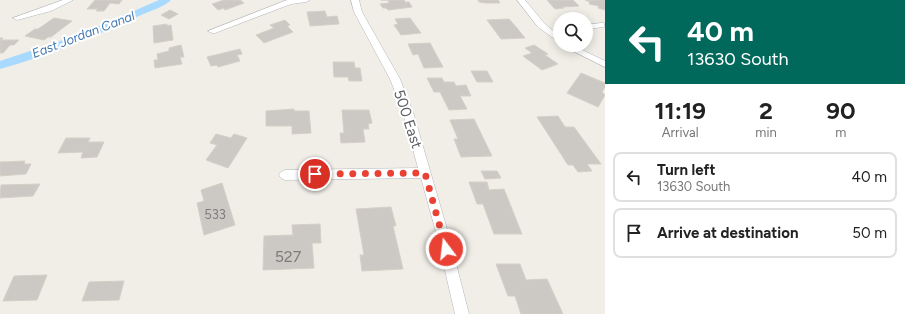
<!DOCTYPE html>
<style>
:root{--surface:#fff;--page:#f2f2f2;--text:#222;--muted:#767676;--line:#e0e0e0}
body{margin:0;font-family:Figtree,sans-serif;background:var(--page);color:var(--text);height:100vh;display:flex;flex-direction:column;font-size:15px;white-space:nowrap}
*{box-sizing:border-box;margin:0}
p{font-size:13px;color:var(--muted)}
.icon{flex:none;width:22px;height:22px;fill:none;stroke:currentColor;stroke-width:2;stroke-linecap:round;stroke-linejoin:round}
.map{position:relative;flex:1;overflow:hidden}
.side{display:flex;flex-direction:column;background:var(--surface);width:300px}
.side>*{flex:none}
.top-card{background:#00695c;color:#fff;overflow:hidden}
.fabs{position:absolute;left:553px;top:12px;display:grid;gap:8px}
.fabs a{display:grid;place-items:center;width:40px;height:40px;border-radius:50%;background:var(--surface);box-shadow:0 2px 10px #0003;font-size:20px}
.pin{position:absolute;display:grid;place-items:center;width:34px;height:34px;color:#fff;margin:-17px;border:2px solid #fff;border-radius:50%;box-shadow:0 1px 4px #0007}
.me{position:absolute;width:44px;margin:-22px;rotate:345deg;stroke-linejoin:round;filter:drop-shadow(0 0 3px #0008)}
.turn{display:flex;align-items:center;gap:14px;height:84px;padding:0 16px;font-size:18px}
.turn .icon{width:52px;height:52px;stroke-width:2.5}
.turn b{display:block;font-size:28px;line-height:34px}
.eta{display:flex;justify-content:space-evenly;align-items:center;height:68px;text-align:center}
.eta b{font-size:24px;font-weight:700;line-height:28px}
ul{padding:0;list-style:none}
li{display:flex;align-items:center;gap:12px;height:50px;margin:0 8px 6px;padding:0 8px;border:2px solid var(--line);border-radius:8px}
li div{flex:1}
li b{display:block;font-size:15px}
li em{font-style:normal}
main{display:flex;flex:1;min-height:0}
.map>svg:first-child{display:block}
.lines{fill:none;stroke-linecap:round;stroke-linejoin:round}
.canal{fill:#a8d9ff;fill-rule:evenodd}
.building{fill:#ccc9c4;stroke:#d5d0c5}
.street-casing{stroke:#b4b7bb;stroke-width:1}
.street{fill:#fff;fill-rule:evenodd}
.route{stroke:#e94234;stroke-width:7;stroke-dasharray:0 12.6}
.labels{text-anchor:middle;stroke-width:4;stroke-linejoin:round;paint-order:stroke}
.far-water-label{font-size:13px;font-style:italic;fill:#4379b2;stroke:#fff}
.number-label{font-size:13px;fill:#7a7c7e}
.street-label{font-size:15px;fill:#5e6267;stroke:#fff}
.near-number-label{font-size:16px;fill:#7a7c7e}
</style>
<main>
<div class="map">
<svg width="605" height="314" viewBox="0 0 605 314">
<rect width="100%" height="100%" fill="#f0eee7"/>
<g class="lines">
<path class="canal" d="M159 0H171C164 7 150 11 141 15 95 36 48 56 0 69V61L81 34Z"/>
</g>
<path class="building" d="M95 0H122L119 4 110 3 104 11H96L98 9H87Z
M224 0H240L244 3 225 10 224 8 218 10 212 4Z
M381 0H404L405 2H409L412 7 388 10 386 8H383L380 4 389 3 388 0Z
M478 0H498L500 3H486L479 2Z
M547 0H573L579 6 562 7 564 8 555 9Z
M585 0H605V10L598 8 599 6 589 4 590 2Z
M170 10 178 14 169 19 161 15Z
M325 11 327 17 337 16 339 24 310 26 307 12Z
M54 18 72 21 51 37H48L44 40 25 36 35 29H38Z
M410 18 421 33 401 35 394 25 398 24 395 19Z
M509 19 517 28 525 38 501 39 487 20Z
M285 20 290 25 287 26 293 32 264 43 256 35 274 28 270 25Z
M167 24V26L171 25 173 40 154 43 153 26Z
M0 38H3L1 40H19L14 45H10L3 53H0Z
M430 43 443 67 424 68 418 54 413 55 408 44Z
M181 45 184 57H180L182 64 155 68 154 60H158L157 54 169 51V48Z
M534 45 548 54 545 55 558 64 542 70 523 56 532 53 525 48Z
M240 49 242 54 237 55 240 61 218 67 217 65 211 66 207 57Z
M333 62H354L355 68H360L362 81H349L348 77H334Z
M471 71H487L493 82H477Z
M581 73 605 83V87L602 92 605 95 598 107 567 93Z
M427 78H442L444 82H454L456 86 466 85 471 96H460L467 109 449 110 440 92H434Z
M294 109V111H309L311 133 292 134V126H266V111Z
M342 110H369L372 123 368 124 369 129H363L365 142 341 143 340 133H344Z
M558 116 565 127H574L601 164H587L592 171 578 172 573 165H568L537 117Z
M474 119 492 156 461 157 454 139H458L450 120Z
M216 134 231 138 234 134 247 138 228 168 206 160 217 145 210 143Z
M66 138H90L88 142H104L97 157 81 158 83 152 58 153Z
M25 161 24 164H31L26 174 0 176V162Z
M481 171H497L501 178 485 179Z
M469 182H487L489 190 504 189 522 234H494L483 204H477Z
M222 183 235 225 204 235 197 203 204 201 201 190Z
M40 184 33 196 0 198 1 185Z
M391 207 396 226H393L403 269 362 271 360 255H364L356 209Z
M320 224 321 243H312L314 268 263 270 264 236 293 235 292 225Z
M496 264H520L526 280 547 279 563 314H521L515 296H508Z
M47 275 37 300 3 301 14 276Z
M124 281 119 300 82 301 89 282Z"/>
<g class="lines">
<g class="street-casing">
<path id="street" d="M63 0H73L51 11 17 20 13 18Z
M287 0H310L306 2 291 4 215 33H212L208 31Z
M351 0H359L362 12 400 79 413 112 449 236 469 314H455L437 236 421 178 285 180 281 178 279 175 281 172 285 170 418 168 403 112 390 79 354 12Z
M517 0H525L544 23 560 37V43L538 27Z
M601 23H604V27L586 29V25Z
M561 45H572L605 61V67Z"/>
</g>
<use href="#street" class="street"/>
</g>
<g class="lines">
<path class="route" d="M315 174 425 173 446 249"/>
</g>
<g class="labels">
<g class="far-water-label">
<text transform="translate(83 34) rotate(-21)" y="5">East Jordan Canal</text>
</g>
<g class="number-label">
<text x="215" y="219">533</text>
</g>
<g class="street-label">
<text transform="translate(408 119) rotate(72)" y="5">500 East</text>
</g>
<g class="near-number-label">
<text x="288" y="262">527</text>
</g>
</g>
</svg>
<div class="fabs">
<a><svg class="icon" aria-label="search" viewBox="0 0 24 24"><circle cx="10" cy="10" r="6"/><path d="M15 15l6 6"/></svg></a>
</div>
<div class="pin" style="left:315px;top:174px;background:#d93025"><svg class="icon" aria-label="arrive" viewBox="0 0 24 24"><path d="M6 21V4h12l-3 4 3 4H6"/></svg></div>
<svg class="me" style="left:446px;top:249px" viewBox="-20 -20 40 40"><circle r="17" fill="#e94234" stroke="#fff" stroke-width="3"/><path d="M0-11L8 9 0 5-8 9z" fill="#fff"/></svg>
</div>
<section class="side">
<div class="top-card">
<div class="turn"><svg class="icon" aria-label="left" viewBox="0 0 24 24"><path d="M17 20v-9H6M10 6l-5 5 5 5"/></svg><div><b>40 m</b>13630 South</div></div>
</div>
<div class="eta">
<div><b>11:19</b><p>Arrival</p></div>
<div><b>2</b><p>min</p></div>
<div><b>90</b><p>m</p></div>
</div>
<ul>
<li><svg class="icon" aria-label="left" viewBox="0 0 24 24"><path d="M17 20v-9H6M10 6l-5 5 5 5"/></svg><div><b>Turn left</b><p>13630 South</p></div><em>40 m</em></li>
<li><svg class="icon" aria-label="arrive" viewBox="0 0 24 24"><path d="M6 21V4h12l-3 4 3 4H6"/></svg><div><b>Arrive at destination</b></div><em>50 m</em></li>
</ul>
</section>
</main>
